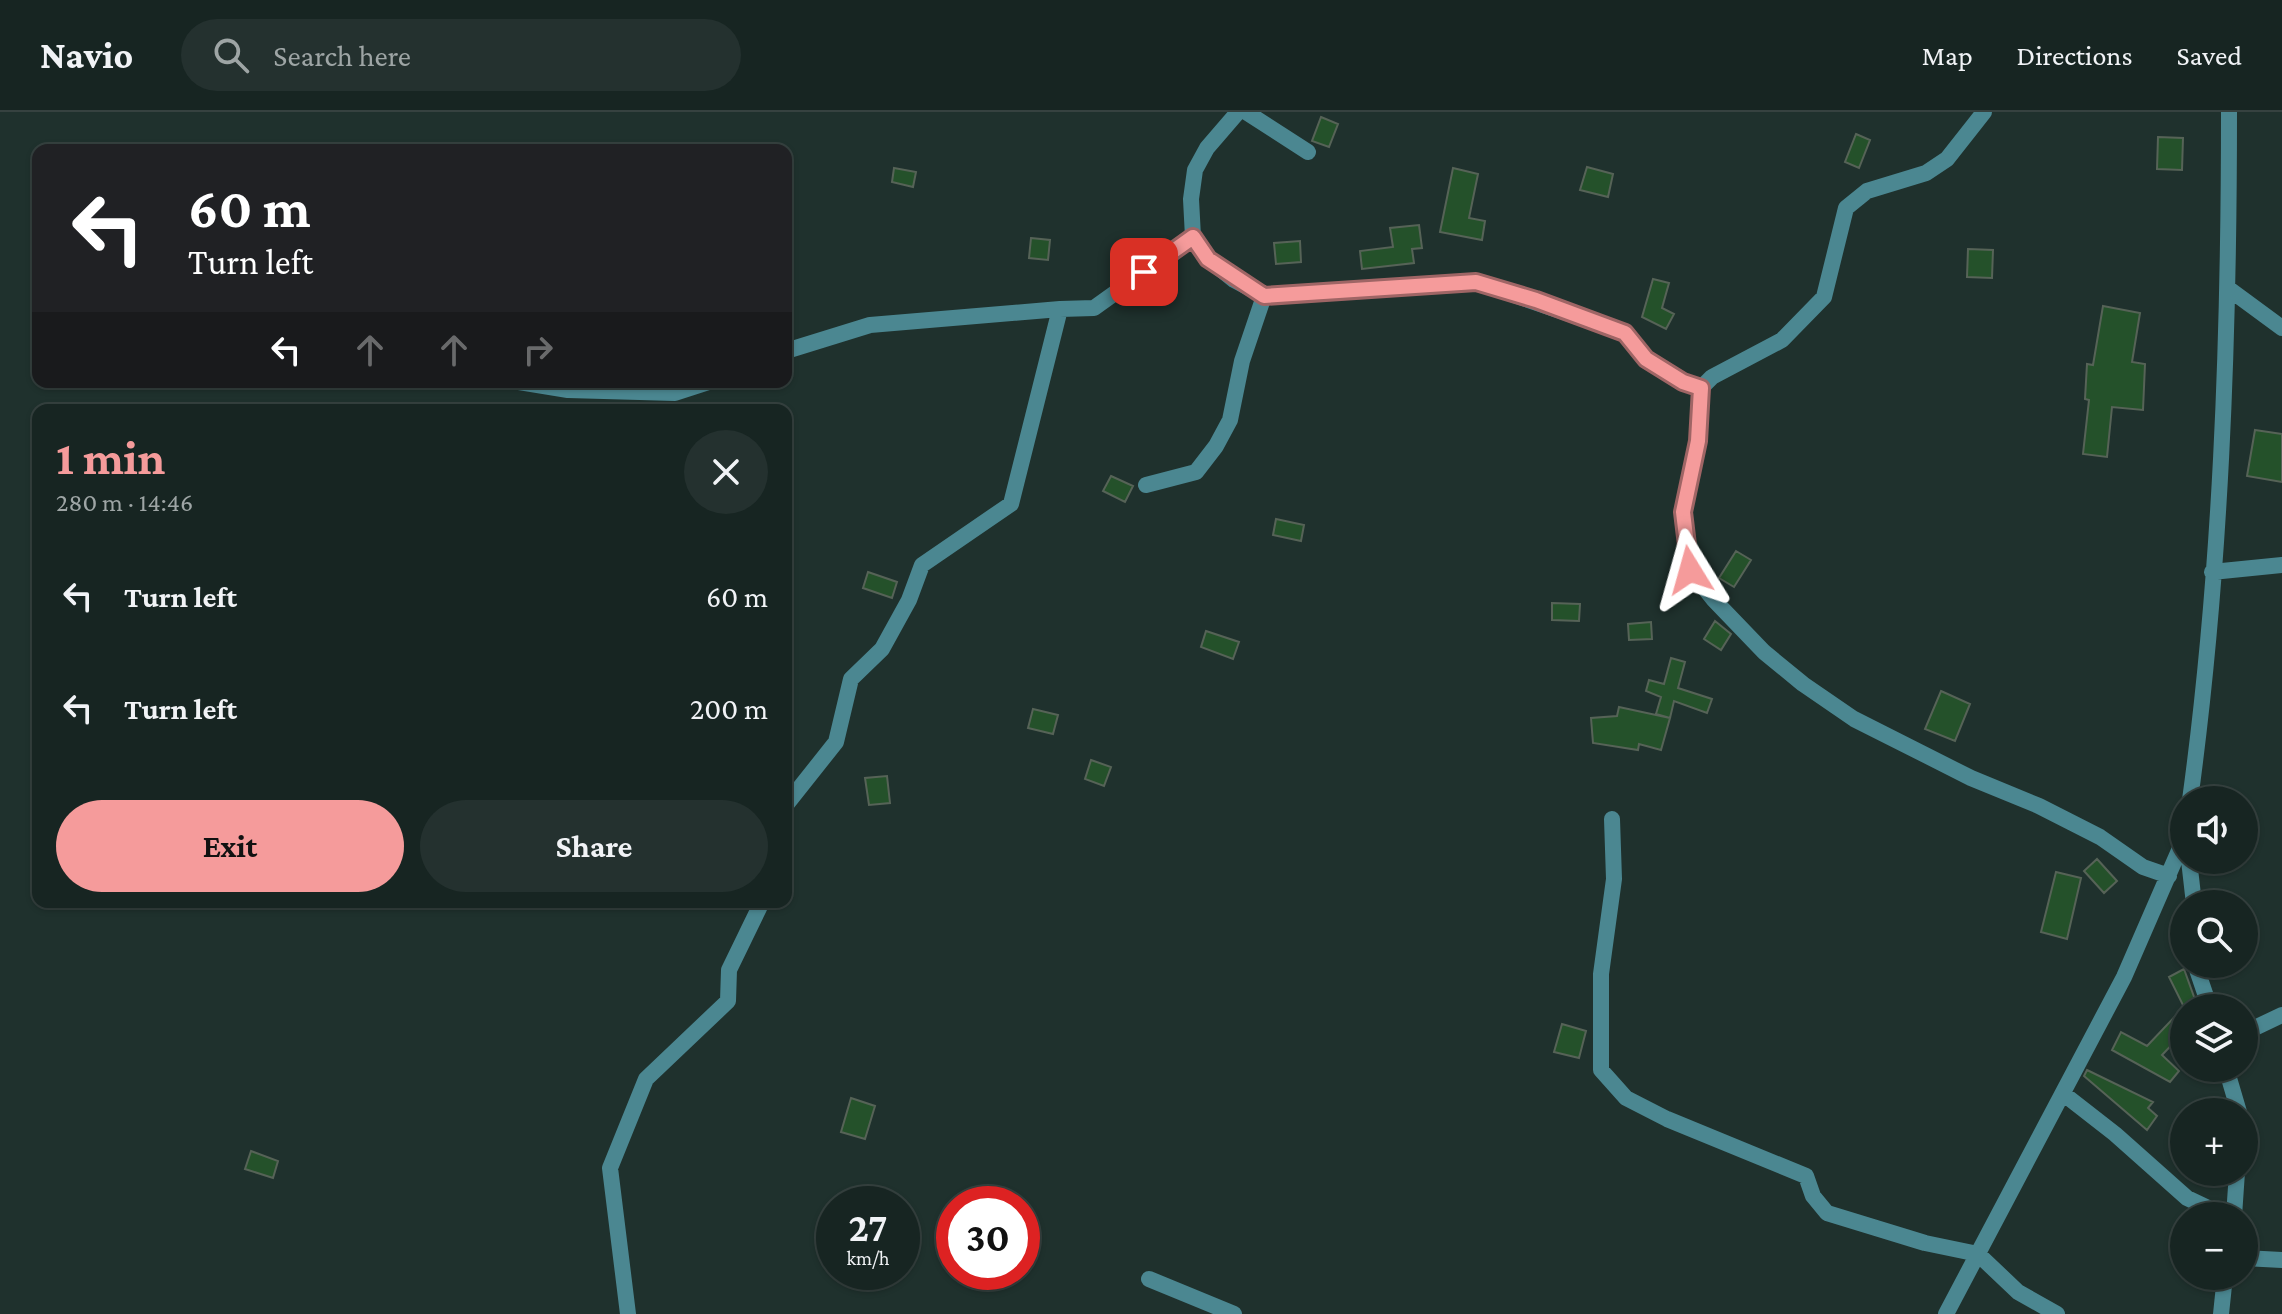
<!DOCTYPE html>
<meta charset="utf-8">
<style>
:root{--surface:#172522;--page:#24312f;--text:#f1f3f6;--muted:#9ea5a5;--line:#364240;--accent:#f59b9b}
body{margin:0;font-family:"Crimson Pro",serif;background:var(--page);color:var(--text);height:100vh;display:flex;flex-direction:column;font-size:30px;white-space:nowrap}
*{box-sizing:border-box;margin:0}
p{font-size:26px;color:var(--muted)}
.icon{flex:none;width:44px;height:44px;fill:none;stroke:currentColor;stroke-width:2;stroke-linecap:round;stroke-linejoin:round}
.map{position:relative;flex:1;overflow:hidden}
.details{position:absolute;left:32px;top:292px;width:760px;height:504px;display:flex;flex-direction:column;background:var(--surface);border-radius:16px;box-shadow:0 2px 6px #0004,0 0 0 2px var(--line)}
.details>*{flex:none}
.hud{position:absolute;left:32px;top:32px;width:760px;height:244px;border-radius:16px;box-shadow:0 2px 6px #0004,0 0 0 2px var(--line);background:#202124;color:#fff;overflow:hidden}
.buttons{position:absolute;left:2170px;top:674px;display:grid;gap:16px}
.buttons a{display:grid;place-items:center;width:88px;height:88px;border-radius:50%;background:var(--surface);box-shadow:0 2px 6px #0004,0 0 0 2px var(--line);font-size:40px}
.speed{position:absolute;left:816px;top:1074px;display:flex;gap:16px;font-size:40px;font-weight:700;text-align:center}
.speed>*{display:grid;place-content:center;width:104px;height:104px;border-radius:50%;background:var(--surface);box-shadow:0 2px 6px #0004,0 0 0 2px var(--line);line-height:1}
.speed small{font-size:20px;font-weight:400}
.speed .limit{border:12px solid #d22;background:#fff;color:#111}
.pin{position:absolute;display:grid;place-items:center;width:68px;height:68px;color:#fff;margin:-34px;border-radius:16px;box-shadow:0 4px 12px #0006}
.me{position:absolute;width:88px;margin:-44px;rotate:352deg;stroke-linejoin:round;filter:drop-shadow(0 0 6px #0008)}
.turn{display:flex;align-items:center;gap:28px;height:168px;padding:0 24px;font-size:36px}
.turn .icon{width:104px;height:104px;stroke-width:2.5}
.turn b{display:block;font-size:56px;line-height:68px}
.lanes{display:flex;align-items:center;height:76px;padding:0 24px;background:#0003;justify-content:center;gap:40px;direction:ltr}
.lanes .off{opacity:.35}
.round{display:grid;place-items:center;flex:none;width:84px;height:84px;border-radius:42px;background:var(--page)}
.summary{display:flex;align-items:center;justify-content:space-between;height:136px;padding:0 24px}
h1{font-size:48px;font-weight:700;line-height:60px;color:var(--accent)}
.cta{display:flex;gap:16px;margin-top:auto;padding:16px 24px}
.cta a{flex:1;height:92px;border-radius:48px;background:var(--accent);color:#111;font-size:32px;font-weight:700;line-height:92px;text-align:center}
.cta a+a{background:var(--page);color:var(--text)}
ul{padding:0;list-style:none}
li{display:flex;align-items:center;gap:24px;height:112px;padding:0 24px}
li div{flex:1}
li b{display:block;font-size:30px}
li em{font-style:normal}
header{display:flex;align-items:center;gap:48px;box-sizing:border-box;height:112px;padding:0 40px;background:var(--surface);border-bottom:2px solid var(--line)}
header strong{font-size:38px}
nav{display:flex;gap:44px;margin-inline-start:auto;font-size:28px}
.search{width:560px;height:72px;background:var(--page);display:flex;align-items:center;gap:20px;box-sizing:border-box;padding:0 28px;border-radius:44px;color:var(--muted);font-size:30px}
.map>svg:first-child{display:block}
.building{fill:#24512a;stroke:#566357;stroke-width:2}
.lines{fill:none;stroke-linecap:round;stroke-linejoin:round}
.minor{stroke:#4b8791;stroke-width:16}
.route-casing{stroke:#9f6565;stroke-width:20}
.route{stroke:#f59b9b;stroke-width:14}
</style>
<header>
<strong>Navio</strong>
<div class="search"><svg class="icon" aria-label="search" viewBox="0 0 24 24"><circle cx="10" cy="10" r="6"/><path d="M15 15l6 6"/></svg>Search here</div>
<nav><a>Map</a><a>Directions</a><a>Saved</a></nav>
</header>
<div class="map">
<svg width="2282" height="1202" viewBox="0 0 2282 1202">
<rect width="100%" height="100%" fill="#1f312d"/>
<path class="building" d="M1321 5 1338 12 1329 35 1312 29Z
M1856 22 1870 28 1859 56 1845 50Z
M2158 25 2183 26 2182 58 2157 57Z
M1587 55 1613 62 1608 85 1580 78Z
M894 56 916 60 913 75 892 70Z
M1453 56 1478 62 1469 106 1485 109 1482 128 1440 120Z
M1419 113 1422 136 1412 137 1414 151 1362 157 1360 139 1393 135 1390 116Z
M1031 126 1050 128 1048 148 1029 146Z
M1300 129 1301 150 1276 152 1274 131Z
M1968 137 1993 138 1992 166 1967 165Z
M1653 167 1669 171 1662 196 1674 202 1666 217 1642 205Z
M2103 194 2140 201 2132 250 2145 252 2143 298 2112 295 2107 345 2083 342 2089 288 2085 287 2087 252 2093 253Z
M2255 318 2282 322V370L2247 364Z
M1111 364 1133 374 1125 390 1103 379Z
M1276 407 1304 413 1301 429 1273 423Z
M1736 439 1751 448 1734 475 1719 466Z
M868 460 897 470 892 486 863 476Z
M1552 491 1580 492 1579 509 1552 508Z
M1715 509 1731 522 1721 538 1704 527Z
M1651 510 1652 527 1629 528 1628 512Z
M1206 519 1239 530 1233 547 1201 535Z
M1671 546 1685 550 1678 576 1712 587 1707 601 1674 589 1670 606 1656 602 1661 585 1646 579 1649 568 1664 572Z
M1941 579 1970 592 1955 629 1925 617Z
M1619 595 1670 606 1661 638 1639 632 1638 638 1593 631 1591 606 1617 604Z
M1033 597 1058 603 1053 622 1028 616Z
M1091 648 1111 655 1104 674 1085 667Z
M887 664 890 691 869 693 865 666Z
M2097 747 2117 769 2104 781 2084 759Z
M2056 760 2081 766 2067 827 2041 820Z
M2184 857 2198 896 2184 895V920L2162 943 2179 959 2170 970 2112 938 2121 920 2147 934 2184 895 2169 865Z
M1562 912 1586 919 1579 946 1554 940Z
M2087 958 2153 990 2148 996 2157 1004 2147 1018 2084 964Z
M851 986 875 994 865 1027 841 1020Z
M251 1039 278 1049 273 1066 245 1057Z"/>
<g class="lines">
<path class="minor" d="M1238 0 1207 36 1195 58 1191 87 1193 125 1208 147 1234 168 1264 184 1476 170 1625 221 1646 247 1683 270 1701 276 1698 329 1683 400 1690 458 1714 488 1764 540 1803 572 1854 607 1971 666 2039 694 2100 725 2143 755 2169 764
M1246 0 1308 40
M2229 177 2282 216
M786 239 870 213 1060 197
M519 270 568 278 675 281 709 270
M1701 276 1712 265 1782 228 1824 185 1846 96 1867 79 1926 61 1947 47 1984 0
M1146 373 1196 360 1216 334 1230 308 1242 249 1264 184
M2212 460 2282 453
M2190 688C2221 461 2229 229 2229 0
M786 693 836 630 851 567 882 537 909 488 922 453 1011 392 1060 197 1094 196 1193 125
M1612 707 1614 767 1601 862V958L1626 986 1667 1007 1806 1064 1813 1084 1827 1101 1925 1131 1978 1142 2018 1180 2057 1202
M2189 748 2194 792
M2195 852 2210 896
M2244 921 2282 903
M2226 956 2239 1000
M2065 983 2115 1022 2187 1086 2225 1104
M2234 1104 2237 1060
M2244 1146 2282 1148
M1149 1167 1234 1202
M628 1202 610 1056 646 967 728 889 729 858 762 790
M1946 1202 2124 865 2184 727
M2221 1202 2225 1164"/>
</g>
<g class="lines">
<g class="route-casing">
<path id="route" d="M1144 160 1193 125 1208 147 1264 184 1476 170 1536 188 1625 221 1646 247 1683 270 1701 276 1698 329 1683 400 1690 458"/>
</g>
<use href="#route" class="route"/>
</g>
</svg>
<div class="buttons">
<a><svg class="icon" aria-label="sound" viewBox="0 0 24 24"><path d="M4 9h4l5-4v14l-5-4H4zM17 9q2 3 0 6"/></svg></a>
<a><svg class="icon" aria-label="search" viewBox="0 0 24 24"><circle cx="10" cy="10" r="6"/><path d="M15 15l6 6"/></svg></a>
<a><svg class="icon" aria-label="layers" viewBox="0 0 24 24"><path d="M12 4l9 5-9 5-9-5zM3 14l9 5 9-5"/></svg></a>
<a>+</a>
<a>−</a>
</div>
<div class="speed"><div>27<small>km/h</small></div><div class="limit">30</div></div>
<div class="pin" style="left:1144px;top:160px;background:#d93025"><svg class="icon" aria-label="arrive" viewBox="0 0 24 24"><path d="M6 21V4h12l-3 4 3 4H6"/></svg></div>
<svg class="me" style="left:1690px;top:458px" viewBox="-20 -20 40 40"><path d="M0-17L14 15 0 8-14 15z" fill="#f59b9b" stroke="#fff" stroke-width="4"/></svg>
<div class="hud">
<div class="turn"><svg class="icon" aria-label="left" viewBox="0 0 24 24"><path d="M17 20v-9H6M10 6l-5 5 5 5"/></svg><div><b>60 m</b>Turn left</div></div>
<div class="lanes"><svg class="icon" aria-label="left" viewBox="0 0 24 24"><path d="M17 20v-9H6M10 6l-5 5 5 5"/></svg><svg class="icon off" aria-label="ahead" viewBox="0 0 24 24"><path d="M12 20V5M6 11l6-6 6 6"/></svg><svg class="icon off" aria-label="ahead" viewBox="0 0 24 24"><path d="M12 20V5M6 11l6-6 6 6"/></svg><svg class="icon off" aria-label="right" viewBox="0 0 24 24"><path d="M7 20v-9h11M14 6l5 5-5 5"/></svg></div>
</div>
<section class="details">
<div class="summary"><div><h1>1 min</h1><p>280 m · 14:46</p></div><a class="round"><svg class="icon" aria-label="close" viewBox="0 0 24 24"><path d="M6 6l12 12M18 6L6 18"/></svg></a></div>
<ul>
<li><svg class="icon" aria-label="left" viewBox="0 0 24 24"><path d="M17 20v-9H6M10 6l-5 5 5 5"/></svg><div><b>Turn left</b></div><em>60 m</em></li>
<li><svg class="icon" aria-label="left" viewBox="0 0 24 24"><path d="M17 20v-9H6M10 6l-5 5 5 5"/></svg><div><b>Turn left</b></div><em>200 m</em></li>
</ul>
<div class="cta"><a>Exit</a><a>Share</a></div>
</section>
</div>
